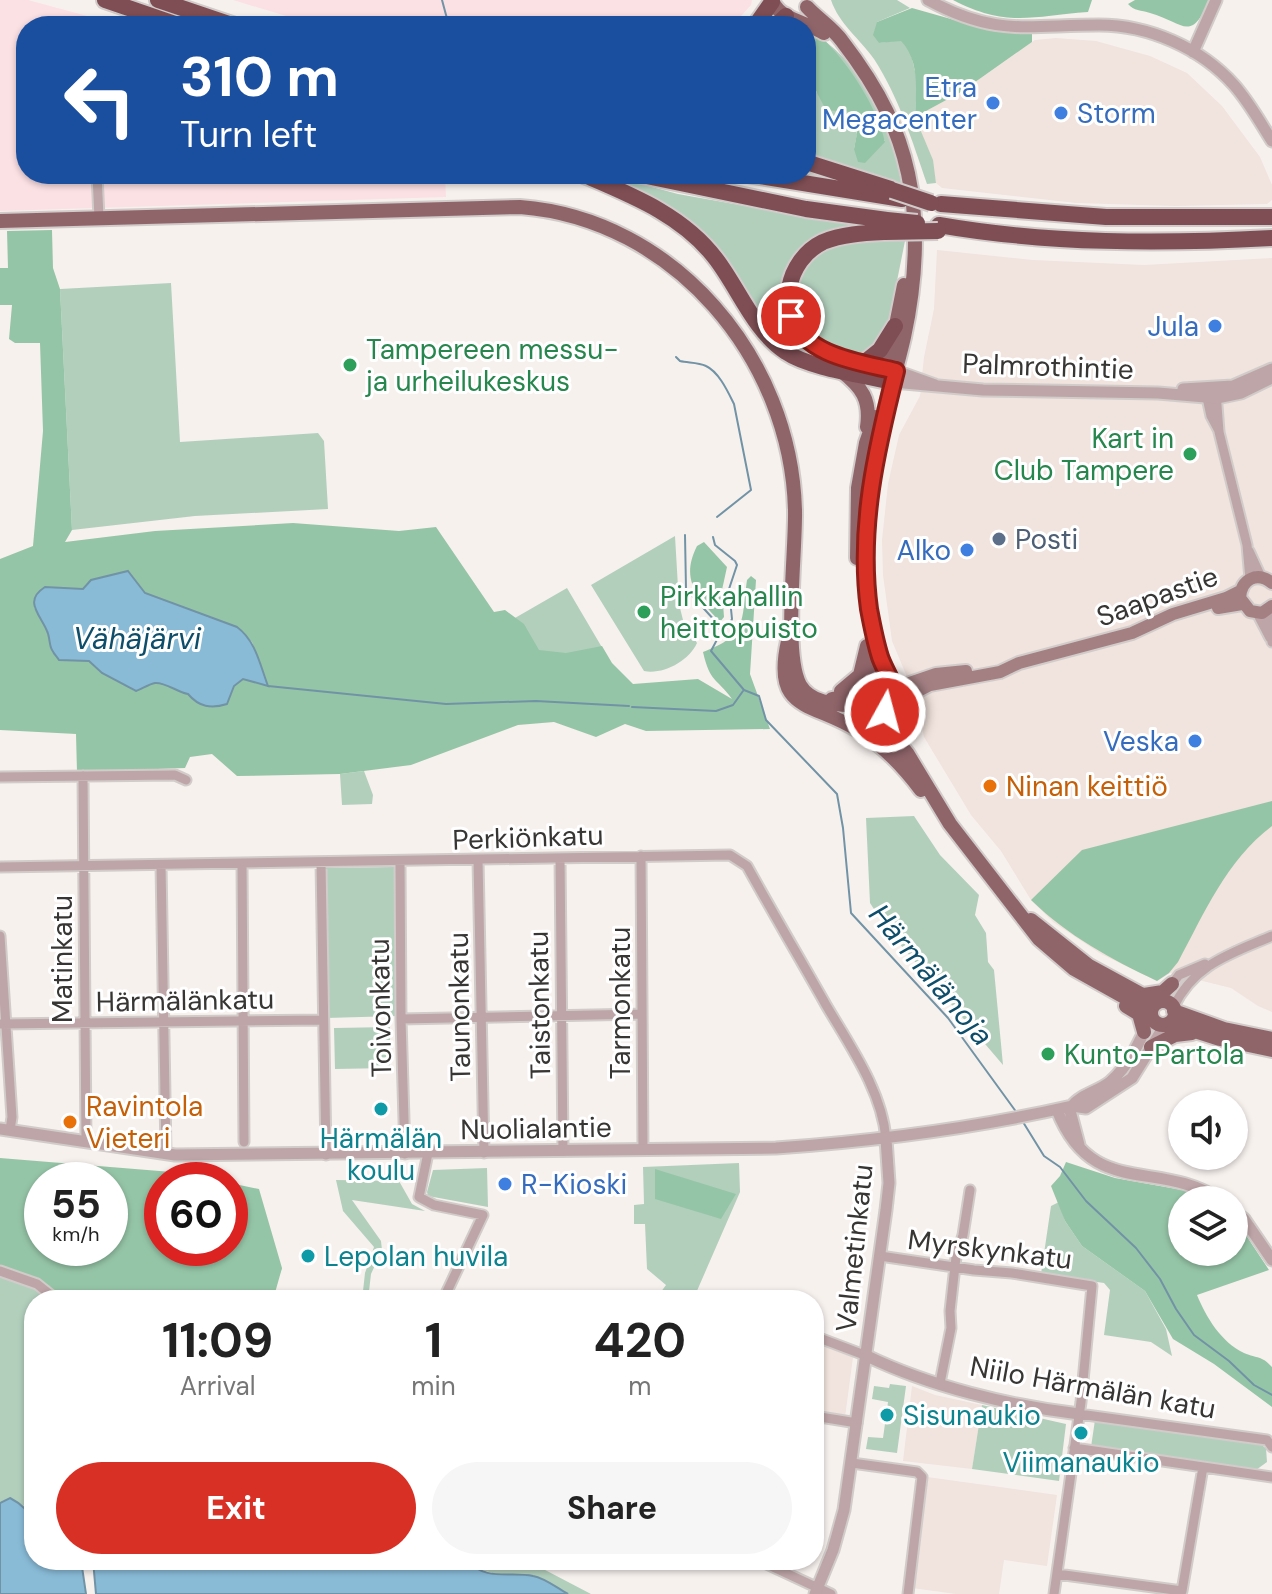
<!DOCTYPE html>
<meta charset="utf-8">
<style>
:root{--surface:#fff;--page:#f6f6f6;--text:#222;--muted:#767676;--accent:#d93025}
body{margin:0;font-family:"DM Sans",sans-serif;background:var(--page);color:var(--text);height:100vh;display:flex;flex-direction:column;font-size:30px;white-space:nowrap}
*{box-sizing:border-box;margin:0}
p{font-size:26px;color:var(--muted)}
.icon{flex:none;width:44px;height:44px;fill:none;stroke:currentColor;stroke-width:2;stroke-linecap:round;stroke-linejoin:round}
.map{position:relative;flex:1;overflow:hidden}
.sheet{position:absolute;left:24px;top:1290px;width:800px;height:280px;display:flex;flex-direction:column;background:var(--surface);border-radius:32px;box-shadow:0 2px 6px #0004}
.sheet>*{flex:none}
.guide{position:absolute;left:16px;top:16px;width:800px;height:168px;border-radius:32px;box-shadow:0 2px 6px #0004;background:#1a4fa0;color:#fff;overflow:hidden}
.tools{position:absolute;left:1168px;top:1090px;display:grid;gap:16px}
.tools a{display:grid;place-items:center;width:80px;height:80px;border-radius:50%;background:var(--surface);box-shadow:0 2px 6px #0004;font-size:40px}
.speed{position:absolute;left:24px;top:1162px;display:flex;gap:16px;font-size:40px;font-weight:700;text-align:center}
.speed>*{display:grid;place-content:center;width:104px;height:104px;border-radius:50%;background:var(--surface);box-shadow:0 2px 6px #0004;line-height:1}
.speed small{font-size:20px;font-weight:400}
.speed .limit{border:12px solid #d22;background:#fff;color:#111}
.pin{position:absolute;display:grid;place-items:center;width:68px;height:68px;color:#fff;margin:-34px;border:4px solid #fff;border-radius:50%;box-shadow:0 2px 8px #0007}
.me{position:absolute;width:88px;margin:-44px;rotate:7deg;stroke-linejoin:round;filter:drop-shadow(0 0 6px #0008)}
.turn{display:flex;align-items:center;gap:28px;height:168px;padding:0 32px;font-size:36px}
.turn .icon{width:104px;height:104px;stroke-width:2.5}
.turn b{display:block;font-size:56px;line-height:68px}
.eta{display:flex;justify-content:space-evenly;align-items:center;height:136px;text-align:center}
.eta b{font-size:48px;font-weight:700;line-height:56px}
.primary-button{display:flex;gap:16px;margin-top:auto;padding:16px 32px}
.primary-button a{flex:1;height:92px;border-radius:48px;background:var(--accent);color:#fff;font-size:32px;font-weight:700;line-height:92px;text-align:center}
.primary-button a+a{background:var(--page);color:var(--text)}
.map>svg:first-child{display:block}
.built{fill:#f1e3dd}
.industrial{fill:#fbe0e4}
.green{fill:#b2cfbc}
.forest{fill:#95c5a7;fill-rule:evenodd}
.water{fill:#89bbd7;stroke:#7193a6;stroke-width:2}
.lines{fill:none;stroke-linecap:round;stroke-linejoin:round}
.stream{stroke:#7193a6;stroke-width:2}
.minor-casing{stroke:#d1ccc9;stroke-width:13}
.tertiary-casing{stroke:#d1ccc9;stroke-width:15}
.secondary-casing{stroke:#d1ccc9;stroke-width:16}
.primary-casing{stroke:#d1ccc9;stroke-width:18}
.motorway-casing{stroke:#d1ccc9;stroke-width:20}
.minor{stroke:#bea5a7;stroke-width:9}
.tertiary{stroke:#bea5a7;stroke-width:11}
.secondary{stroke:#a48083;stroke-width:12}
.primary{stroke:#90656a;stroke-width:14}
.motorway{stroke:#7e4e54;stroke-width:16}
.motorway-bridge-casing{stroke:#d1ccc9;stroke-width:20;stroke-linecap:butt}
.motorway-bridge{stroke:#7e4e54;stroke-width:16}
.route-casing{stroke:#8d1f18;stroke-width:20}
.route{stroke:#d93025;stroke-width:14}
.shop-dot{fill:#3f7fe0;stroke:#fff;stroke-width:3}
.leisure-dot{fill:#2e9e5b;stroke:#fff;stroke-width:3}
.service-dot{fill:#5c6f8a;stroke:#fff;stroke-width:3}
.food-dot{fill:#e8710a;stroke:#fff;stroke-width:3}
.culture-dot{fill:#0f9aa8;stroke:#fff;stroke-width:3}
.labels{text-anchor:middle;stroke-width:6;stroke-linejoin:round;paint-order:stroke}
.shop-label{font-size:28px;fill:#366cbe;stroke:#fff;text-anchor:end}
.leisure-label{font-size:28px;fill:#27864d;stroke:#fff;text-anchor:start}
.street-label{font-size:28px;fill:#383635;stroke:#fff}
.service-label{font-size:28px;fill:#4e5e75;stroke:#fff;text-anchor:start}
.food-label{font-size:28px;fill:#c56008;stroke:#fff;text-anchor:start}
.culture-label{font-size:28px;fill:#0d838f;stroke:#fff}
.water-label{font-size:30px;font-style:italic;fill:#0e4e6a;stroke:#fff}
</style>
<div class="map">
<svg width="1272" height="1594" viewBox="0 0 1272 1594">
<rect width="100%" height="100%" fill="#f7f1ee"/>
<path class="built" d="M1056 38 1096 41 1150 56 1187 73 1222 106 1260 157 1272 185V200L1267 204 1175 206 1076 203 942 188 936 183 932 160 915 117 961 92 1035 40Z
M937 250 1033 260 1144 265 1272 258V1012L1258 1006 1231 988 1170 973 1157 981 1101 954 1053 922 1031 900 1001 851 971 815 924 737 915 696 892 641 883 575 882 540 888 484 899 435 920 396 924 357 934 309Z
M814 1342 853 1357 845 1417 814 1413Z
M912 1386 935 1395 982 1405 972 1469 903 1461Z
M927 1477 1057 1495 1047 1566 1004 1560 999 1594H956L912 1588Z"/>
<path class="industrial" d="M0 0H28L124 26H26V174H445L446 197 0 211Z
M233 0H752L751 5 732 26H319Z"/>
<path class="green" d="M831 0H897L910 8 877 22 879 43 901 40 910 50 917 80 915 117 933 160 936 183 927 184C912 140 899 98 874 59 860 39 839 24 831 0Z
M806 28C861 60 894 123 904 185L806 155V147L809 144 806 126 811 89 850 112 857 134 854 149 885 141 822 39 806 41Z
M594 174H604L678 194 864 227 805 247 782 296 827 357 814 360 787 345 770 328 716 249Z
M886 239 905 241 888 326 878 347 865 355 827 348 805 329 794 309 800 267 833 243Z
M171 283 180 442 318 433 324 441 328 509 195 516 72 530 60 289Z
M675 536 679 604 683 620 697 643C689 661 663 675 644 671L591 585Z
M567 588 610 661 537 675 508 622Z
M364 771 373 795 372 804 342 805 340 774Z
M914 816 940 855 979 895 975 915 986 933 988 962 994 970 1003 1065 887 929 870 903 866 818Z
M394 867 397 1016 326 1018 323 868Z
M390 1027V1068L335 1069 334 1028Z
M739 1163 740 1192 693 1300H655L666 1285 647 1269 645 1224H634V1205L644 1204 643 1167Z
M487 1168 488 1207 428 1196 427 1192 433 1170Z
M336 1180 399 1181 412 1204 425 1211 352 1200 381 1241 382 1250 371 1274 368 1300H362L365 1273 374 1247 343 1211Z
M1059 1202 1065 1221 1082 1246 1145 1291 1166 1329 1172 1356 1151 1342 1104 1335 1110 1290 1104 1283 1041 1274 1051 1206Z
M0 1267 282 1268 273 1293 283 1300H34V1522L24 1506 10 1499 0 1503Z
M890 1384 906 1386 897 1453 866 1449 868 1437 883 1438 888 1402 872 1399 874 1386 889 1388Z
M982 1405 1066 1424 1059 1481 972 1469Z
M1095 1420 1260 1444 1266 1448 1267 1462 1256 1470 1091 1447Z
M467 1560H526L591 1594H568L533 1576H503L475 1568Z"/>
<path class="forest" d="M953 0H1092L1088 12C1032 16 1007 28 953 0Z
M1135 0H1209C1191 44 1183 22 1150 13 1141 10 1134 11 1128 4Z
M912 8 958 21 1032 33V42L961 92 915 117C916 90 920 61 901 41L879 43 873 35 877 22Z
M822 38C848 62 877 107 885 142L865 163 858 162 854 149 857 133 850 112 826 110 816 91 811 90 806 126 809 145 806 147V41Z
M52 230 53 268 60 289 72 530 65 542 155 531 293 523 399 531 436 527 494 612 505 610 524 624 539 650 566 653 602 646 612 663 633 684 698 679 732 699C717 678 710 683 703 652 748 635 741 622 747 580L751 576 756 580 750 674 770 729 646 731 625 724 596 737 554 722 518 725 411 765 340 774 237 776 212 754 190 757 185 768 77 772 76 734 0 730V559L33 546 43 431 40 343H15L9 339 12 305H0V268H8L7 231ZM45 587 145 593 237 627 252 642 267 686 243 679 234 686 195 701 188 694C177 692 165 682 155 683 149 684 142 689 135 691L102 673 89 661H63L52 652 47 631 34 607Z
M704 542 727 567 722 590 724 617 720 622C697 597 680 580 697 546Z
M1272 801V826C1226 861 1205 912 1178 962L1169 973 1157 981C1111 959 1068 936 1031 900L1082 850Z
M0 1158 184 1173 216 1180H162V1248H230V1183L259 1189 282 1268 273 1300H251L249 1295 233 1300H64L41 1280 0 1265ZM42 1180H110V1248H42Z
M1066 1162 1115 1178 1188 1191 1208 1200H1182V1252H1234V1217L1269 1270 1197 1295C1206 1317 1221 1342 1244 1353 1258 1359 1261 1355 1272 1367V1407L1214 1364 1173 1339 1145 1291 1082 1246 1065 1221 1051 1186 1060 1176Z
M655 1169 736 1194 721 1219 655 1199Z"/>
<path class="water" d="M128 571 145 593 237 627C256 641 260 665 268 686L243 679 234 686 227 704C211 709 199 707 188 694 177 692 165 682 155 683 149 684 142 689 136 691L102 673 89 661 59 660C57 657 54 654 52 650 49 645 50 637 47 631 40 614 23 601 45 587L83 589 91 580Z
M10 1498C39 1513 34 1531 34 1560H81L86 1594H0V1503Z
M93 1560H467C486 1582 510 1571 533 1576 545 1578 557 1588 568 1594H96Z"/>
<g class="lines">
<path class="stream" d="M442 0 449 26
M676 357 680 361C688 363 698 362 706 366 719 372 728 392 734 404L751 490 717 517
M685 535 686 589 716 622 721 632 711 651 744 690 759 696 766 720 837 794 843 828 851 913 948 1018 1017 1113
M713 537 715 545 735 561 737 565 729 589 732 619 728 627 721 632
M268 686 446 704 536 701 629 706
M632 707 716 711 733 705 743 691
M1023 1122 1044 1156 1060 1167 1086 1201 1136 1248 1160 1279 1176 1309 1194 1335 1229 1361 1254 1385 1272 1395"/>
<g class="minor-casing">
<path id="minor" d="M97 174 99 218
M1216 392 1219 432 1247 545 1250 579
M1206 393 1211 416 1219 431
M1249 551 1261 577
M1267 611 1272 642
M1257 613 1270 638
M83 776 86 1141
M0 777 175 775 186 780
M641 856 643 1150
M560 858 563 1151
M478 860 484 1153
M400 862 401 1019 405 1154
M321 863 326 1155
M242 864 244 1142
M161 865 166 1154
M0 867 730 855 747 866C773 913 800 959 826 1005 850 1046 882 1091 886 1139
M0 936 12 1117 10 1130
M1169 988 1179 975 1205 964
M1173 1008C1194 964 1230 954 1272 936
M401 1019 642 1014
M0 1024 323 1020
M428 1153 419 1197 434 1205 483 1215 443 1300
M880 1256 974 1270 1012 1273 1092 1286 1081 1402 1054 1594
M0 1271 37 1284 57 1300
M814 1336 867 1356
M940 1383 951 1328 950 1311 956 1257 963 1235 970 1190
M1079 1414 1267 1440 1272 1447
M814 1416 857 1423
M1074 1448 1272 1477
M852 1463 917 1472 922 1477 908 1594
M758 1560 831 1594
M1057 1574 1182 1591 1203 1467"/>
</g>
<g class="tertiary-casing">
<path id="tertiary" d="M928 0C996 37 1028 25 1099 25 1149 25 1201 48 1234 85 1249 102 1260 122 1272 141
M1193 52 1216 0
M896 371 935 385
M893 382 983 390 1158 393 1217 398 1241 393 1272 378
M1183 389 1233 386 1272 369
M1072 1106C1080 1095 1099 1091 1110 1082 1130 1065 1141 1039 1151 1016
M1069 1107 1079 1145
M1057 1110C1092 1200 1159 1158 1220 1200
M0 1129 175 1155 776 1148C875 1141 975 1128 1072 1106L1086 1108 1132 1078 1165 1025
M1234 1211 1244 1219 1272 1260
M867 1356C929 1386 1010 1406 1079 1414
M815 1594 833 1550 844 1510 886 1210 889 1183 886 1139"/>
</g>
<g class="secondary-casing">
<path id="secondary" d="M1272 583C1257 571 1241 579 1240 598L1250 611 1262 613 1272 606
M1218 608 1242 604
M895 688 936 674 966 671
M895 703 930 685 1000 672 1019 663 1132 633 1173 614 1226 598 1240 591"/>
</g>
<g class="primary-casing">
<path id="primary" d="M772 0C779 20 807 22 824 33
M807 7C818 19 833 28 842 41 859 63 875 87 887 112 921 182 920 263 904 337 893 385 877 431 871 479 865 529 862 581 873 630 877 648 884 665 889 682
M0 221 520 207C675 219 791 359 795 510 796 550 783 654 800 685 813 707 845 704 866 707
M887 370 904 285
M841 371C862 387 871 400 867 427
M857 558 858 488 866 443 875 417
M788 641C772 712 811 701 858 730 883 745 903 766 921 790
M873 680V654
M865 687 862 697 866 707 875 713 907 753 950 824 1039 939 1074 969 1151 1012
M841 691 860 675 867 646
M832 699C854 698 865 679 884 680L895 688V703L889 710 875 713
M1031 920 1089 966 1157 1003
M1144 995 1163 992 1172 984
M1151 1013a12 12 0 1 1 24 0a12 12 0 1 1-24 0Z
M1126 1006 1139 1014 1144 1032
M1174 1011 1224 1029 1272 1039
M1170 1023 1220 1039 1272 1050
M1151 1047 1175 1035 1192 1033"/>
</g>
<g class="motorway-casing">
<path id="motorway" d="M105 0 181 26
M158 0 235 26
M755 26 772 2
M776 26 786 16
M806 162 891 189
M582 174C631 195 683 215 716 259 739 289 754 331 786 352 809 368 864 375 893 382
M637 174 806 209 887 220
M747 174 902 199
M941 204 1106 217H1272
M939 225C1048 244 1162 244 1272 238
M885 232C865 233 842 234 823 242 786 260 775 313 808 341 830 360 868 364 896 371
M865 362 880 350 895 326"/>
</g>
<use href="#minor" class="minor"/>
<use href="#tertiary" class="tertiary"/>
<use href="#secondary" class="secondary"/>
<use href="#primary" class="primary"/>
<use href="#motorway" class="motorway"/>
<g class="motorway-bridge-casing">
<path id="motorway-bridge" d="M892 190 931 203
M887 220 917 223
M885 232 938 231"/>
</g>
<use href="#motorway-bridge" class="motorway-bridge"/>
</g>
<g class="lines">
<g class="route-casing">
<path id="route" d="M791 316C805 356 859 362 896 371 876 450 858 528 869 609 872 625 875 641 880 657 885 672 898 688 895 703L885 712"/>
</g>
<use href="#route" class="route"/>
</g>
<g class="shop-dot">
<circle cx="993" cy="103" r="8"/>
<circle cx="1061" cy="113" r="8"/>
<circle cx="1215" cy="326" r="8"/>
<circle cx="967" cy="550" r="8"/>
<circle cx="1195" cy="741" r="8"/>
<circle cx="505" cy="1184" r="8"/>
</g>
<g class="leisure-dot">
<circle cx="350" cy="365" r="8"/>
<circle cx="1190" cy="454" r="8"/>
<circle cx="644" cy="612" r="8"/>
<circle cx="1048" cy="1054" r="8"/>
</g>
<circle class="service-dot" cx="999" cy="539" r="8"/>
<g class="food-dot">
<circle cx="990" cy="786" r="8"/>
<circle cx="70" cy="1122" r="8"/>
</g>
<g class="culture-dot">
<circle cx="381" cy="1109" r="8"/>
<circle cx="308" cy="1256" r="8"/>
<circle cx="887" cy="1415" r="8"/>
<circle cx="1081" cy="1433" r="8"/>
</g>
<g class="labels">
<g class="shop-label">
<text x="977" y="97">Etra<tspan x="977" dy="32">Megacenter</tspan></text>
<text x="1077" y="123" text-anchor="start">Storm</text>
<text x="1199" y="336">Jula</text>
<text x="951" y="560">Alko</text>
<text x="1179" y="751">Veska</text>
<text x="521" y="1194" text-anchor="start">R-Kioski</text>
</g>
<g class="leisure-label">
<text x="366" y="359">Tampereen messu-<tspan x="366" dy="32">ja urheilukeskus</tspan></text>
<text x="1174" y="448" text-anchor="end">Kart in<tspan x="1174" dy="32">Club Tampere</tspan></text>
<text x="660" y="606">Pirkkahallin<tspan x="660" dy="32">heittopuisto</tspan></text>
<text x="1064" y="1064">Kunto-Partola</text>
</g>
<g class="street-label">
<text transform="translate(1048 366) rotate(2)" y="10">Palmrothintie</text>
<text transform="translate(1157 596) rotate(-20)" y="10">Saapastie</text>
<text transform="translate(528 837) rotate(-2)" y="10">Perkiönkatu</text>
<text transform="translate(62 959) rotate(-90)" y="10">Matinkatu</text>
<text transform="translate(185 1000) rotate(-1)" y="10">Härmälänkatu</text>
<text transform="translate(620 1003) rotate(-90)" y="10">Tarmonkatu</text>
<text transform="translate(539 1005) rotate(-91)" y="10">Taistonkatu</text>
<text transform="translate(459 1007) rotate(-91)" y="10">Taunonkatu</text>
<text transform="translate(380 1008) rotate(-91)" y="10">Toivonkatu</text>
<text transform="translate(536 1128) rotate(-1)" y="10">Nuolialantie</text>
<text transform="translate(854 1248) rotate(-84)" y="10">Valmetinkatu</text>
<text transform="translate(990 1249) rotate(7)" y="10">Myrskynkatu</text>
<text transform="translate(1093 1387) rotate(10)" y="10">Niilo Härmälän katu</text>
</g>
<g class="service-label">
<text x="1015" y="549">Posti</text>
</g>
<g class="food-label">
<text x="1006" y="796">Ninan keittiö</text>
<text x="86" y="1116">Ravintola<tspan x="86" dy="32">Vieteri</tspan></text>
</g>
<g class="culture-label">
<text x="381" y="1148">Härmälän<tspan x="381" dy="32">koulu</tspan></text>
<text x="324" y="1266" text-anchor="start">Lepolan huvila</text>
<text x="903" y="1425" text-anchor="start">Sisunaukio</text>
<text x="1081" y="1472">Viimanaukio</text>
</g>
<g class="water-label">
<text x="137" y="649">Vähäjärvi</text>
<text transform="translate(931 975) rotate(50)" y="10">Härmälänoja</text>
</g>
</g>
</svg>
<div class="tools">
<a><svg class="icon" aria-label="sound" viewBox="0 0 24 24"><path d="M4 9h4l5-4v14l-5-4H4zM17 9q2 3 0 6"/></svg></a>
<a><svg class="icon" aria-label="layers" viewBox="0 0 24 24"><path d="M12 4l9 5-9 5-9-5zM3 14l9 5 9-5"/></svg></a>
</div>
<div class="speed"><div>55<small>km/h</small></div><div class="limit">60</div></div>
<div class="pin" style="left:791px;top:316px;background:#d93025"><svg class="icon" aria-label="arrive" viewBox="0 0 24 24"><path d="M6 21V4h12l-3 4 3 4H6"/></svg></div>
<svg class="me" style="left:885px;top:712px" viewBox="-20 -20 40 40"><circle r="17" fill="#d93025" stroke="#fff" stroke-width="3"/><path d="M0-11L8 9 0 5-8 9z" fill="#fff"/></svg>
<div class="guide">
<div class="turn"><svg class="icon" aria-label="left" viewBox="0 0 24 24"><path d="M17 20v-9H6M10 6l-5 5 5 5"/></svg><div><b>310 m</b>Turn left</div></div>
</div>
<section class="sheet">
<div class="eta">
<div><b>11:09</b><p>Arrival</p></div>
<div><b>1</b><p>min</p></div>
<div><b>420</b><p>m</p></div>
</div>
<div class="primary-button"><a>Exit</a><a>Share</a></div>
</section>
</div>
